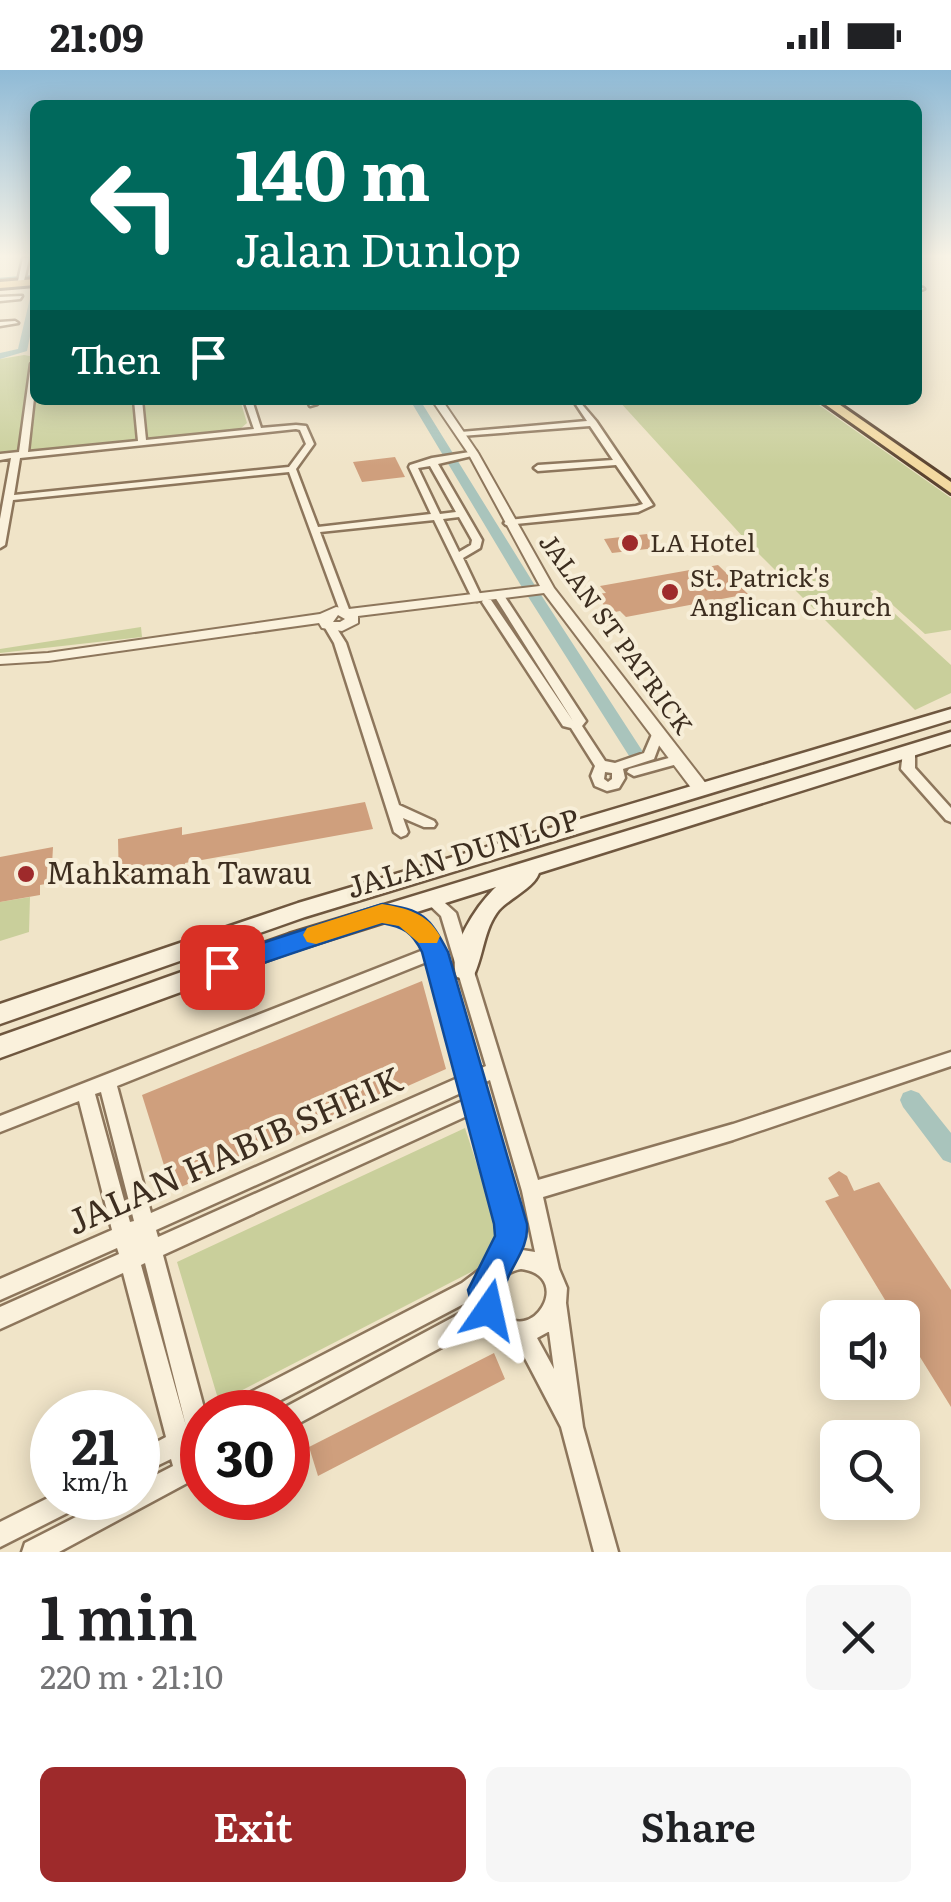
<!DOCTYPE html>
<meta charset="utf-8">
<style>
:root{--surface:#fff;--page:#f6f6f6;--text:#202124;--muted:#757577;--accent:#9e2a2b}
body{margin:0;font-family:Literata,serif;background:var(--page);color:var(--text);height:100vh;display:flex;flex-direction:column;font-size:38px;white-space:nowrap}
*{box-sizing:border-box;margin:0}
p{font-size:32px;color:var(--muted)}
.icon{flex:none;width:55px;height:55px;fill:none;stroke:currentColor;stroke-width:2;stroke-linecap:round;stroke-linejoin:round}
.map{position:relative;height:1482px;overflow:hidden}
.details{display:flex;flex-direction:column;background:var(--surface);flex:1}
.details>*{flex:none}
.top-card{position:absolute;left:30px;top:30px;width:892px;height:305px;border-radius:15px;box-shadow:0 5px 25px #0003;background:#00695c;color:#fff;overflow:hidden}
.buttons{position:absolute;left:820px;top:1230px;display:grid;gap:20px}
.buttons a{display:grid;place-items:center;width:100px;height:100px;border-radius:15px;background:var(--surface);box-shadow:0 5px 25px #0003;font-size:50px}
.speed{position:absolute;left:30px;top:1320px;display:flex;gap:20px;font-size:50px;font-weight:700;text-align:center}
.speed>*{display:grid;place-content:center;width:130px;height:130px;border-radius:50%;background:var(--surface);box-shadow:0 5px 25px #0003;line-height:1}
.speed small{font-size:25px;font-weight:400}
.speed .limit{border:15px solid #d22;background:#fff;color:#111}
.pin{position:absolute;display:grid;place-items:center;width:85px;height:85px;color:#fff;margin:-42px;border-radius:20px;box-shadow:0 5px 15px #0006}
.me{position:absolute;width:110px;margin:-55px;rotate:11deg;stroke-linejoin:round;filter:drop-shadow(0 0 8px #0008)}
.turn{display:flex;align-items:center;gap:35px;height:210px;padding:0 40px;font-size:45px}
.turn .icon{width:130px;height:130px;stroke-width:2.5}
.turn b{display:block;font-size:70px;line-height:85px}
.then{display:flex;align-items:center;height:95px;padding:0 40px;background:#0003;gap:20px;font-size:38px}
.round{display:grid;place-items:center;flex:none;width:105px;height:105px;border-radius:15px;background:var(--page)}
.summary{display:flex;align-items:center;justify-content:space-between;height:170px;padding:0 40px}
h1{font-size:60px;font-weight:600;line-height:75px}
.cta{display:flex;gap:20px;margin-top:auto;padding:20px 40px}
.cta a{flex:1;height:115px;border-radius:15px;background:var(--accent);color:#fff;font-size:40px;font-weight:600;line-height:115px;text-align:center}
.cta a+a{background:var(--page);color:var(--text)}
.status{display:flex;justify-content:space-between;align-items:center;height:70px;padding:0 50px;background:var(--surface);direction:ltr}
.status svg{height:28px;fill:currentColor}
.map>svg:first-child{display:block}
.green{fill:#c9cf9b}
.lines{fill:none;stroke-linecap:round;stroke-linejoin:round}
.stream{stroke:#6f938a;stroke-width:2.5}
.canal{fill:#a9c4bc;fill-rule:evenodd}
.building{fill:#cf9f7d}
.minor-casing{stroke:#8d765c;stroke-width:5}
.tertiary-casing{stroke:#8d765c;stroke-width:4}
.secondary-casing{stroke:#6f573f;stroke-width:5}
.primary-casing{stroke:#5b4430;stroke-width:6}
.trunk-casing{stroke:#5b4430;stroke-width:6}
.minor{fill:#faf1dc;fill-rule:evenodd}
.tertiary{fill:#faf1dc;fill-rule:evenodd}
.secondary{fill:#faf1dc;fill-rule:evenodd}
.primary{fill:#f3d9a0;fill-rule:evenodd}
.trunk{fill:#eabe7c;fill-rule:evenodd}
.route{fill:#1a73e8;stroke:#114b97;stroke-width:2.5}
.slow{fill:#f59e0b}
.poi-dot{fill:#9e2a2b;stroke:#f7eed8;stroke-width:4}
.labels{text-anchor:middle;stroke-width:8;stroke-linejoin:round;paint-order:stroke}
.far-poi-label{font-size:25px;fill:#3d2e20;stroke:#f7eed8;text-anchor:start}
.far-street-label{font-size:25px;fill:#3d2e20;stroke:#f7eed8}
.street-label{font-size:30px;fill:#3d2e20;stroke:#f7eed8}
.poi-label{font-size:30px;fill:#3d2e20;stroke:#f7eed8;text-anchor:start}
.near-street-label{font-size:35px;fill:#3d2e20;stroke:#f7eed8}
</style>
<div class="status"><b>21:09</b><svg viewBox="0 0 49 12"><path d="M0 12V9h3v3zM5 12V6h3v6zM10 12V3h3v9zM15 12V0h3v12zM26 1h20v11H26zM47 4h2v5h-2z"/></svg></div>
<div class="map">
<svg width="951" height="1482" viewBox="0 0 951 1482">
<rect width="100%" height="100%" fill="#f0e4c8"/>
<path class="green" d="M24 285 35 287V330H240L247 353 240 359 0 384V289Z
M618 330H812L951 428V560L925 564 876 520 870 521 951 595V623L915 640 754 479Z
M141 557 142 567 0 583V579Z
M30 827 29 862 0 871V832Z
M465 1058 506 1184 219 1332 177 1192Z"/>
<g class="lines">
<path class="stream" d="M0 209 35 206"/>
<path class="canal" d="M35 222V242L27 281 0 289V283L18 279 31 224Z
M410 330H420L534 514 645 685 643 689H631L520 514Z
M911 1020 919 1023 951 1063V1093L943 1090 903 1037 900 1030 903 1023Z"/>
</g>
<path class="building" d="M395 387 405 407 362 412 353 392Z
M647 464 656 478 612 483 604 469Z
M718 495 748 524 626 547 620 541 610 543 595 524 606 523 600 516Z
M365 732 373 759 185 793V801L119 813 118 769 182 757V765Z
M53 777 51 813 40 815V825L0 832V787Z
M422 911 446 999 172 1121 142 1025Z
M839 1101 847 1106 854 1121 879 1112 951 1220V1337L902 1258V1248H896L825 1131 839 1126 828 1108Z
M494 1283 505 1309 318 1406 309 1377Z"/>
<g class="lines">
<g class="minor-casing">
<path id="minor" d="M23 188H29L24 211 21 213 18 211Z
M918 217 923 218 924 219 918 221Z
M22 226 20 229 0 231V227Z
M0 252 15 251 18 253 0 256Z
M31 294H35V319L28 382 138 371 134 330H142L146 370 254 359 244 330H252L261 358 296 355 306 356 314 374 296 399 318 457 431 444 409 397 410 395 432 388 476 381V385L438 394 482 470 480 478 463 488 482 528 477 531 472 528 434 450 320 462 350 542 345 545 341 544 289 402 13 430 5 475 0 478V449L11 388 0 390V384L19 382ZM296 359 300 360 306 374 289 397 14 425 20 388ZM430 396 456 442 440 444 418 398ZM459 447 472 470 471 475 459 482 443 449Z
M307 330H315L317 334 310 336Z
M579 331 596 351 653 435 638 442 506 455 504 453 509 450 636 436 643 434 616 395 538 401 534 398 538 395 613 390 590 356 461 366 457 364 461 362 587 351 575 333Z
M500 524 505 527 586 651 582 656 605 691 615 693 644 683 653 662 657 661 663 665 654 689 623 699 625 708 619 718 607 721 595 716 591 706 595 696 571 658 563 656 482 532 483 530H491L573 651 495 527ZM605 702 612 703V709L608 712 604 709Z
M330 553 334 554 346 573 399 735 434 751 436 754 434 757H424L403 748 408 762 406 765 401 767 394 762 334 573 324 556Z
M909 678 915 682V698L951 738V752L946 750 901 699 903 682Z
M676 686 681 687 683 690 681 693 634 706 627 702 629 699Z
M430 822 435 824 456 843 538 1110 733 1054 951 982V996L733 1070 543 1127 559 1199 567 1218 566 1233 583 1357 618 1482H594L561 1357 516 1271 497 1264 485 1254 288 1359V1342H279L280 1340 476 1235 475 1228 258 1342H225L228 1334 462 1213 487 1194 501 1167 469 1045 163 1185 205 1342H202V1405L59 1482H22L25 1473 113 1428H138V1414L173 1396 171 1389 138 1405V1382L166 1367 123 1203 0 1259V1237L119 1184 117 1178 0 1230V1209L112 1160 79 1031 0 1062V1046L426 879C414 856 405 854 382 848L379 844 382 840C436 830 446 894 457 932 463 955 469 978 475 1001L486 996 441 846 422 828 425 824ZM429 891 460 1007 151 1143 117 1016ZM490 1010 522 1121 535 1182 516 1179 521 1168 485 1037 487 1033 479 1015ZM101 1022 134 1151 130 1152 95 1024ZM463 1022 465 1030 158 1167 156 1160ZM145 1193 186 1356 141 1195ZM521 1199C576 1206 530 1279 500 1240 487 1222 502 1202 521 1199ZM548 1262H549L554 1299 537 1268Z
M52 1426V1428H85L81 1436 0 1477V1452Z"/>
</g>
<g class="tertiary-casing">
<path id="tertiary" d="M432 330H442L478 383 554 518 707 715 710 719 707 723H695L544 523 358 546V553L342 561 322 558 319 553 48 591 0 594V586L48 583 320 544 336 537 349 539 540 516 468 383ZM338 545 345 549 340 552H333Z"/>
</g>
<g class="secondary-casing">
<path id="secondary" d="M951 639V650L305 847 0 954V934L298 833Z
M951 662V674L539 803C534 818 510 828 499 840 483 860 484 885 473 907L465 909 457 907C446 880 477 835 496 817L296 880 0 988V966L289 864Z"/>
</g>
<g class="primary-casing">
<path id="primary" d="M819 330H833L951 412V423Z"/>
</g>
<g class="trunk-casing">
<path id="trunk" d="M35 209V215L0 218V212Z"/>
</g>
<use href="#minor" class="minor"/>
<use href="#tertiary" class="tertiary"/>
<use href="#secondary" class="secondary"/>
<use href="#primary" class="primary"/>
<use href="#trunk" class="trunk"/>
</g>
<linearGradient id="sky" x2="0" y2="1"><stop stop-color="#8fbad6"/><stop offset="0.47" stop-color="#f8f3e6"/><stop offset="1" stop-color="#f8f3e6" stop-opacity="0"/></linearGradient>
<rect width="951" height="396" fill="url(#sky)"/>
<path class="route" d="M382 834C423 840 429 846 448 882L527 1154C529 1180 510 1195 504 1219 501 1231 506 1239 501 1252L489 1257 476 1252 468 1220 495 1166 494 1154 422 882C412 862 404 857 382 853L222 907 213 904 209 897 213 889Z"/>
<path class="slow" d="M382 834C406 838 427 843 440 866L437 873H419L399 856 382 853 316 874 307 872 303 865 307 858Z"/>
<g class="poi-dot">
<circle cx="630" cy="473" r="10"/>
<circle cx="670" cy="522" r="10"/>
<circle cx="26" cy="804" r="10"/>
</g>
<g class="labels">
<g class="far-poi-label">
<text x="650" y="482">LA Hotel</text>
<text x="690" y="517">St. Patrick's<tspan x="690" dy="29">Anglican Church</tspan></text>
</g>
<g class="far-street-label">
<text transform="translate(616 564) rotate(54)" y="9">JALAN ST PATRICK</text>
</g>
<g class="street-label">
<text transform="translate(463 784) rotate(-17)" y="10">JALAN DUNLOP</text>
</g>
<g class="poi-label">
<text x="46" y="814">Mahkamah Tawau</text>
</g>
<g class="near-street-label">
<text transform="translate(235 1081) rotate(-24)" y="12">JALAN HABIB SHEIK</text>
</g>
</g>
</svg>
<div class="buttons">
<a><svg class="icon" aria-label="sound" viewBox="0 0 24 24"><path d="M4 9h4l5-4v14l-5-4H4zM17 9q2 3 0 6"/></svg></a>
<a><svg class="icon" aria-label="search" viewBox="0 0 24 24"><circle cx="10" cy="10" r="6"/><path d="M15 15l6 6"/></svg></a>
</div>
<div class="speed"><div>21<small>km/h</small></div><div class="limit">30</div></div>
<div class="pin" style="left:222px;top:897px;background:#d93025"><svg class="icon" aria-label="arrive" viewBox="0 0 24 24"><path d="M6 21V4h12l-3 4 3 4H6"/></svg></div>
<svg class="me" style="left:489px;top:1240px" viewBox="-20 -20 40 40"><path d="M0-17L14 15 0 8-14 15z" fill="#1a73e8" stroke="#fff" stroke-width="4"/></svg>
<div class="top-card">
<div class="turn"><svg class="icon" aria-label="left" viewBox="0 0 24 24"><path d="M17 20v-9H6M10 6l-5 5 5 5"/></svg><div><b>140 m</b>Jalan Dunlop</div></div>
<div class="then">Then<svg class="icon" aria-label="arrive" viewBox="0 0 24 24"><path d="M6 21V4h12l-3 4 3 4H6"/></svg></div>
</div>
</div>
<section class="details">
<div class="summary"><div><h1>1 min</h1><p>220 m · 21:10</p></div><a class="round"><svg class="icon" aria-label="close" viewBox="0 0 24 24"><path d="M6 6l12 12M18 6L6 18"/></svg></a></div>
<div class="cta"><a>Exit</a><a>Share</a></div>
</section>
